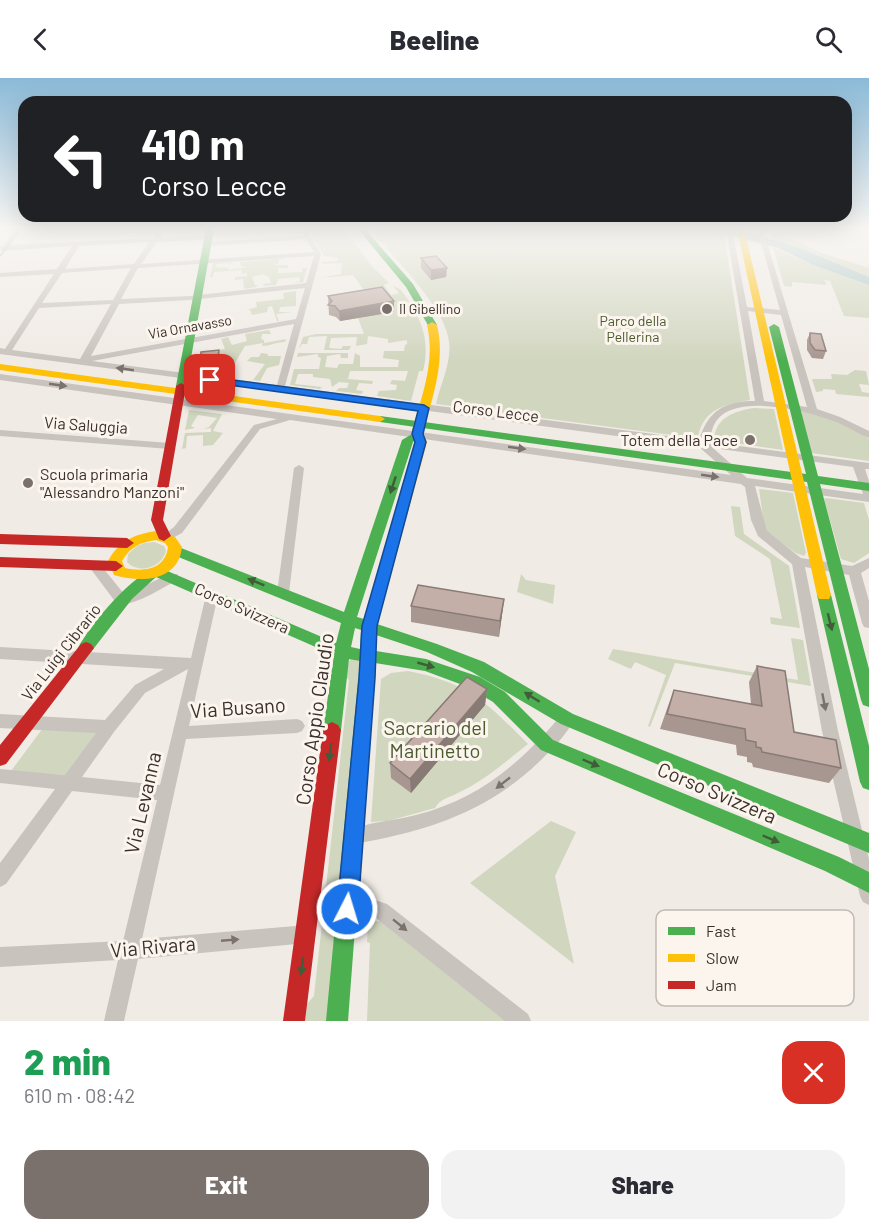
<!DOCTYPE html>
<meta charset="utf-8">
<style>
:root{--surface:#fff;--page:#f2f2f3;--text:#2b2b33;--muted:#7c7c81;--accent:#7a716c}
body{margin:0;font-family:Barlow,sans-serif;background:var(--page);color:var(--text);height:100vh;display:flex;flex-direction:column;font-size:22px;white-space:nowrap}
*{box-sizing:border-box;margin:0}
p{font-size:20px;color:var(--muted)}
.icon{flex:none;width:33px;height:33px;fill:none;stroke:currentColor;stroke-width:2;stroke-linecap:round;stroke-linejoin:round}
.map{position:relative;height:943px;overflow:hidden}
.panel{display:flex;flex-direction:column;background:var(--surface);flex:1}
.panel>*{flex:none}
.guide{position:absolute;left:18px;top:18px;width:834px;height:126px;border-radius:18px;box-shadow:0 6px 24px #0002;background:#202124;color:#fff;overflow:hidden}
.pin{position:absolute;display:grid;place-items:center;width:51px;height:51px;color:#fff;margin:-26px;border-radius:12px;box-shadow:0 3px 9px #0006}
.me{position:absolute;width:66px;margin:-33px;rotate:5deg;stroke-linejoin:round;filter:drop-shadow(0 0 4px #0008)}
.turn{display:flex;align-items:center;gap:21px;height:126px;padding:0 24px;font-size:27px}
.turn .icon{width:78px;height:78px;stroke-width:2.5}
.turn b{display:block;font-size:42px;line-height:51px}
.round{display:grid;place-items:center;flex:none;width:63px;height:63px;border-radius:18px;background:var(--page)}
.head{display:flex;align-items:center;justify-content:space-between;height:102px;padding:0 24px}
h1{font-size:36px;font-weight:800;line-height:45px;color:#1e9e55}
.button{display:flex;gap:12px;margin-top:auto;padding:12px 24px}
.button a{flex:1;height:69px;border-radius:18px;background:var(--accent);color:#fff;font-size:24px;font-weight:800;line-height:69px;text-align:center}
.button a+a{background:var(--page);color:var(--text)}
header{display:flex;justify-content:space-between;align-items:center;height:78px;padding:0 24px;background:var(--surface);font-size:27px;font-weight:800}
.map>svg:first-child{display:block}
.green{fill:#d1d6bf}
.water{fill:#a1c2c1}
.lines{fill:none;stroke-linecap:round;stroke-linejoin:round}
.street{fill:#c9c3be;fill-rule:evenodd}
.fast{fill:#4caf50;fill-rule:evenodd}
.slow{fill:#ffc107;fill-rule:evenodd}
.jam{fill:#c62828;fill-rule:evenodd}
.tram{stroke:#b1aca8;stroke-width:1.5}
.wall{fill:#a89690}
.shaded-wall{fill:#887a75}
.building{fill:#c3afa7;stroke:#887a75;stroke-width:1.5}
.oneway{fill:#7b726d}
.oneway2{fill:#415c38}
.route{fill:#1a73e8;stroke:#114b97;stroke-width:1.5}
.poi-dot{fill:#7a716c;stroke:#fbf5ee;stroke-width:2}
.labels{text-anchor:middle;stroke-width:6;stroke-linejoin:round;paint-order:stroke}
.far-poi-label{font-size:14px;fill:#3b302b;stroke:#fbf5ee;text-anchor:start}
.far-park-label{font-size:14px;fill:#4a5a2e;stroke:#fbf5ee}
.far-street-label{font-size:14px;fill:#3b302b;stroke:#fbf5ee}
.street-label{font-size:16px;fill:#3b302b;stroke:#fbf5ee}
.poi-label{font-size:16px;fill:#3b302b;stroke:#fbf5ee;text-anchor:end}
.near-street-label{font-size:20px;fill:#3b302b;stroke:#fbf5ee}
.near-park-label{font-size:20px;fill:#4a5a2e;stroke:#fbf5ee}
.key{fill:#fbf5ee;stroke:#c1bab4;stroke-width:1.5}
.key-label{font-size:16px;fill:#3b302b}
</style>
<header><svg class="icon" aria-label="back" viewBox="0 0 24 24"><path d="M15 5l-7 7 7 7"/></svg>Beeline<svg class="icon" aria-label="search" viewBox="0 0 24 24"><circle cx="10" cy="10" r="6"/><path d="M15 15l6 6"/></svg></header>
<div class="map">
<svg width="869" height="943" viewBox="0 0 869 943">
<rect width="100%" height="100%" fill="#f0ebe5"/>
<path class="green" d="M308 151H344L370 186 389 205 384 207 391 217 399 215 393 208C401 210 403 215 407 220 423 243 430 266 423 293H419L411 323 377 318 379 313 396 312 397 307 390 306 392 302 405 303 408 293H350L348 301 373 303 372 306 359 305 356 312 363 313 362 316 336 313 339 310H347L349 305 339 304 332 309 330 301 313 299V296H298L295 306 322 309 320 311 290 307 294 291H319L321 280 318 279V276L297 279 298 275H348V280H341L340 276 327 278 325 289 337 290 339 286H353L355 275 360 278V289H398L399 282 383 280 384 273H404L405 267 407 266V262L388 265V261L368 258 367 266 356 268 357 259 331 260 329 270 341 271 343 268H351L349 272H324L327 258 309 259 307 266H302L299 271 303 259 316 256H364L358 240 394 234 363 211 353 197 318 200 341 196 342 185 322 186V184L337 183 338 180 324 178Z
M370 151H705L724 156 750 322C726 326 703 331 698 359L695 360 436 326C440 307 452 284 449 263 445 229 392 178 370 151Z
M771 156H780L822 175 869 190V199L800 170 773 162Z
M773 169 813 187 869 207V240L844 238 830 203 824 202 827 207 792 204V209L784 208Z
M286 180 279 182 278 186 274 187H288V190H278V195L302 194V190H307L303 204 293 205 300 203 299 199 278 201 276 207 264 208 263 206 271 205 269 199 263 196 252 199 255 207H258L256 209 244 211 243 201 235 202V199L247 198V195L242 196V192L214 194 213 199H210L213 185 232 184 229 188V185L217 186 216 189 228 190V192L247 189 241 188 240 184Z
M296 213V228L280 229 279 234H292L276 236 279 243H277L272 228 268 229 267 234 252 237 250 232H247L257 229 256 224 284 221 283 215Z
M269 252 271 256H262L261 261 264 262V265L286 261 285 264C276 264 270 268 262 268L263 265 245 268 232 290V299L202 295 207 293 212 273 225 271 221 261 228 259 232 267 247 263 245 256Z
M261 275 268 276V278H281L279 287 267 290 260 303 253 302 265 286 247 283 251 279H259Z
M855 292 866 293 869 307 859 306 862 314 869 315V319L836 316 835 312 823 311V313L816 314 812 301H832L831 296 847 297Z
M754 330 774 331 783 372 714 362C715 340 734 333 754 330Z
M189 332 222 336 213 353 223 355 213 367 203 368V357L187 358 186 370 182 371 185 355 211 354V350L203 351 209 349 217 340 198 337 191 348 195 350 185 352Z
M804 333C826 336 852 347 869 361V383L811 375 801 335Z
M759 411 793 415 806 475 804 478 796 475 765 453Z
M826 420 864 425 869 442V475L854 485 841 481 824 421Z
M731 428 740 429 744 456 789 488 800 550 771 546 770 539 782 541 770 481 735 458Z
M145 465 154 464 164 468 166 473C162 489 139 497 127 484L128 476 137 468Z
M521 496 526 502 555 507 553 526 517 514Z
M791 560 803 562 811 608 675 585 650 649 648 648 666 597 635 584 631 591 608 581 613 571 798 602Z
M350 581H360L329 943H305L307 926 314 918 349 602 345 598Z
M408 593C469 605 486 624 528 666 505 684 484 703 458 715 448 720 440 721 435 730L388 743 371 744 381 601 391 595Z
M43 650 99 652 66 697 11 693Z
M551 743 576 754 555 798 574 886 470 805Z
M381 843 508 943H367L370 865 367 864 368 844Z"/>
<path class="water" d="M705 151H736L773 162 800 170 869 199V207L813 187 778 170Z"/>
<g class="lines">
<path class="street" d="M16 151H22L10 167 154 160 157 151H163L161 160 208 157 211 159 208 161 157 164 141 186 314 174 306 161 207 168 204 166 207 164 304 158 300 151H306L321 176 285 308 699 362C708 333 724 323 755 323L726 151H732L747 229 780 232 757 151H763L817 331 840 339 869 353V360C858 356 847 348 836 344 809 333 738 315 717 342 712 348 711 357 709 364L869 385V391H865L869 403V424L755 408 767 453 801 480 852 488 869 480V490L861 495 869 523V550L864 549 862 545 849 497 805 489 838 653 869 781V827L863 824 860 818 822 653 792 486 758 458 751 442 745 409 741 406 290 342 260 351 182 455 167 463 161 459 174 449 254 347 277 341 0 302V296L731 397 699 369 0 276V270L5 271 54 196 0 199V195L57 191 72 168 1 173 0 168H3ZM149 164 134 186 65 191 79 168ZM314 178 306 205 190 218 121 221 138 190ZM131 190 113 222 42 225 62 195ZM305 210 296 241 91 278 119 226 190 222ZM111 226 80 281 12 272 39 230ZM748 233 781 237 807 329 764 323ZM294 246 277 307 92 283ZM713 370 853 389 863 416 747 400Z
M0 352 170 365 175 368 170 371 0 358Z
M299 387 304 390 289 515 288 518H278L277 515 294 390Z
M94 483 98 484 125 517 169 496H177L179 499 177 502C164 509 132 530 117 526L90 490 88 487Z
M212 512 217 514 218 517 189 648 297 641 302 643 305 648 302 653 297 655 186 661 142 861 307 847 314 849 316 856 314 863 307 865 138 881 124 943H104L118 882 0 889V869L123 863 157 722 72 713 6 806 0 809V785L55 711 0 705V691L65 697 96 655 0 650V636L105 642 135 607 164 591 0 581V569L191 580 206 517 207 514ZM188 591 160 707 82 699 114 654 145 615Z
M567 634 572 636 574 641C568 655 554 669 543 680 489 734 427 753 354 766L348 764 345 758 348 752C369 744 394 743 416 737 479 721 521 685 562 636Z
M369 820 387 826 528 936 531 943H505L376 840C364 837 352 842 341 837L338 831 341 825 347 822Z"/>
<path class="fast" d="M206 151H214L186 308 181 311 176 308Z
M358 151H365L413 206 437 247 435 249H429L406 209Z
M774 246 779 249 818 398 869 405V413L820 406 869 591V629L863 627 861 622 807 404 380 344 375 341 380 338 806 396 769 249Z
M417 353 423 356 413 364 357 539 364 541 382 482H392L394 485 377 546 437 566 484 584 573 636 869 755V775L561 646 472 594 427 574 376 557V573L426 581 480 599 505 614 553 662 839 779 869 794V815L825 793 541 672 493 624 468 609 425 593 375 585 348 943H326L360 583 349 581 341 652 338 657 332 660 326 657 323 652 334 577 156 499 132 521 91 574 86 576 81 574 78 570C91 545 133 496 158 489L336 565 341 545 171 476 169 473 176 468 181 470 344 534 402 362ZM355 550 361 552 360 571 351 569Z
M824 512 829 513 831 517 869 668V712L863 710 860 704 817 517 819 513Z"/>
<path class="slow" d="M737 151H744L831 517 829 521H819L817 517Z
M432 244 437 247C446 285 432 319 423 356L427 364 394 485 387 490 380 485 415 364 411 356C421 319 436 286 427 247Z
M0 286 380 338 385 341 380 344 0 292Z
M157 453 175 459 182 469C178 504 141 505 114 497L108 483C119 463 134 456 157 453ZM156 462 165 465 168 469C165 492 144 494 125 490L122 483C130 469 141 464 156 462Z"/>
<path class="jam" d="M181 305 186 308 163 442 171 458 164 463 159 461 151 442 176 308Z
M0 456 127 460 134 465 127 470 0 466Z
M0 479 116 483 123 488 116 493 0 489Z
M86 564 91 566 94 570 91 574 6 686 0 688V667L81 566Z
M332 644 338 647 341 652 305 943H283L323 652 326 647Z"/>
<path class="tram" d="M0 178 21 151"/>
</g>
<path class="wall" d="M421 180 447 190 446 199 431 202 421 190Z
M328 218 394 234 340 243 336 239 329 237Z
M810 255 826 273 823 281 812 280 807 272V262Z
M219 272 220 279 229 287 222 295 207 293 201 295 199 287Z
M504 521 499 559 411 544V528Z
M757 588 794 654 841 690 829 705 753 689 752 685 747 684V679L737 677 736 667 660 651 668 628 674 612 751 626 749 604Z
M487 611 485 627 411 715 391 700 390 685Z"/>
<path class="shaded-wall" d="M447 190 446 199 431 202V192Z
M394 223V234L340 243 339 233Z
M227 280 229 287 222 295 220 288Z
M205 286 207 293 201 295 199 287Z
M504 521 502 537 499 559 500 543Z
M487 611 485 627 411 715 410 701Z"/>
<path class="building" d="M436 178 447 190 431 192 421 180Z
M382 209 394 223 339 233 335 228 328 227 332 223 328 218Z
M810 255 821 256 826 273 815 272 810 265Z
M219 272 218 278 227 280 220 288 205 286 199 287 201 274Z
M418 507 504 521 500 543 411 528Z
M757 588 785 593 794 654 836 662 841 690 762 674 761 670 756 669V664L746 662 745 651 667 636 674 612 762 628Z
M467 599 487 611 410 701 390 685Z"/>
<defs><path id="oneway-solid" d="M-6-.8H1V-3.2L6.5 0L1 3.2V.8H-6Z" transform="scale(1.5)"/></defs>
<g class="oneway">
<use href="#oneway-solid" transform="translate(125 291) rotate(-172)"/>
<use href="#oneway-solid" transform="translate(58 307) rotate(8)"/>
<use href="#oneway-solid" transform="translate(517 370) rotate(8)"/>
<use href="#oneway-solid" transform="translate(710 398) rotate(8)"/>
<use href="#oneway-solid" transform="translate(824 624) rotate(79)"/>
<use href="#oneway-solid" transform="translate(503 705) rotate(142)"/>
<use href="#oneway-solid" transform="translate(400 847) rotate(39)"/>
<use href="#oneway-solid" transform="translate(230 862) rotate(-5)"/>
</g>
<g class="oneway2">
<use href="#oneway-solid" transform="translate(393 407) rotate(108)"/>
<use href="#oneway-solid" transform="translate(256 504) rotate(-158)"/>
<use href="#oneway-solid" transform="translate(830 544) rotate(76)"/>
<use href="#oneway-solid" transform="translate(426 587) rotate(16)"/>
<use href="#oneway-solid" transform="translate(532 619) rotate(-148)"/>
<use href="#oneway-solid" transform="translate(330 674) rotate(97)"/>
<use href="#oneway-solid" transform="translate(591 685) rotate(23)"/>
<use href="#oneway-solid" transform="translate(771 761) rotate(23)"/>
<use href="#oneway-solid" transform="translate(302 888) rotate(98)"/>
</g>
<linearGradient id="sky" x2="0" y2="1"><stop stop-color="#8bbad8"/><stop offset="0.53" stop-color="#f8f6f3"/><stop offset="1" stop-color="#f8f6f3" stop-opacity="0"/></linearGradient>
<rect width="869" height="283" fill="url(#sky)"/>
<path class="route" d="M210 299 424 327 429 330 423 356 426 364 377 548 375 600 358 831 354 838 347 841 340 838 337 831 359 600 362 548 415 364 412 356 418 333 207 304 205 302Z"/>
<g class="poi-dot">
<circle cx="387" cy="231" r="6"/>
<circle cx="750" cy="362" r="6"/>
<circle cx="28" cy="405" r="6"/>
</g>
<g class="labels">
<g class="far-poi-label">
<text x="399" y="236">Il Gibellino</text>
</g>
<g class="far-park-label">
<text x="633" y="248">Parco della<tspan x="633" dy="16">Pellerina</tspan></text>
</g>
<g class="far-street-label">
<text transform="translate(190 249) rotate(-10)" y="5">Via Ornavasso</text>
</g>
<g class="street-label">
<text transform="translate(496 333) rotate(7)" y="6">Corso Lecce</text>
<text transform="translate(86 347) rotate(4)" y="6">Via Saluggia</text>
<text transform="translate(242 530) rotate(24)" y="6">Corso Svizzera</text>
<text transform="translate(61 574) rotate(-52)" y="6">Via Luigi Cibrario</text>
</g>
<g class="poi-label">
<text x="738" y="368">Totem della Pace</text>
<text x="40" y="402" text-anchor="start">Scuola primaria<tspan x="40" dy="18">"Alessandro Manzoni"</tspan></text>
</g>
<g class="near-street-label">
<text transform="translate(238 630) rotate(-4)" y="7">Via Busano</text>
<text transform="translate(315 641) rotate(-82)" y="7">Corso Appio Claudio</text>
<text transform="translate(717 715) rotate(23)" y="7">Corso Svizzera</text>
<text transform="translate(143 725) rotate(-77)" y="7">Via Levanna</text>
<text transform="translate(153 869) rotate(-5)" y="7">Via Rivara</text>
</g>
<g class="near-park-label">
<text x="435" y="657">Sacrario del<tspan x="435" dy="23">Martinetto</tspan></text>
</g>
</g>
<rect x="656" y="832" width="198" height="96" rx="9" class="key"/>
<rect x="668" y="849" width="27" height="8" fill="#4caf50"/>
<rect x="668" y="876" width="27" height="8" fill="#ffc107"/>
<rect x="668" y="903" width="27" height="8" fill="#c62828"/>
<g class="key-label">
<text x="706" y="859">Fast</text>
<text x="706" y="886">Slow</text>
<text x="706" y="913">Jam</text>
</g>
</svg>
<div class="pin" style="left:210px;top:302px;background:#d93025"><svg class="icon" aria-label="arrive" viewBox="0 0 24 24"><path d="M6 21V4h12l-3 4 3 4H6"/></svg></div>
<svg class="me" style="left:347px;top:831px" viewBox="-20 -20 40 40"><circle r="17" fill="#1a73e8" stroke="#fff" stroke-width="3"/><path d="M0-11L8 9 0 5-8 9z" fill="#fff"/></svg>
<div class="guide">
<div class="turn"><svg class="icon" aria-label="left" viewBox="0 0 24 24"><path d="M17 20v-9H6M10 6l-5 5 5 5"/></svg><div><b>410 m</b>Corso Lecce</div></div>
</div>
</div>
<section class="panel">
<div class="head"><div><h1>2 min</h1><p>610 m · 08:42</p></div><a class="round" style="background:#d93025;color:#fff"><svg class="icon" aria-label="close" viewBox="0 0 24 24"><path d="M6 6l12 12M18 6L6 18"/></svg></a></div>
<div class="button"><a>Exit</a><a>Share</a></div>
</section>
